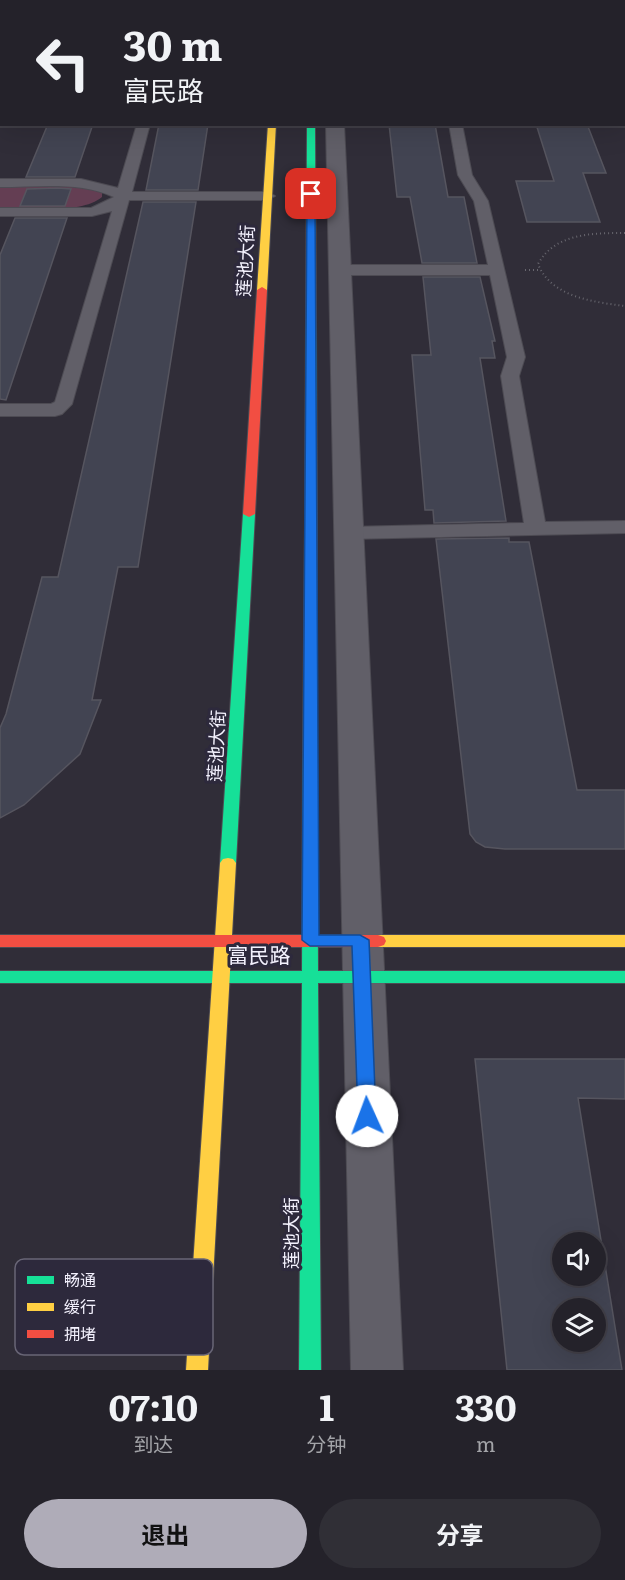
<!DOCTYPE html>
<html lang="zh">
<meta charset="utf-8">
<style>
:root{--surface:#24222a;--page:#302f36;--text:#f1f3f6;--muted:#a3a4a8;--line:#413f47;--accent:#afacb8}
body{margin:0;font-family:Literata,"Noto Sans SC",serif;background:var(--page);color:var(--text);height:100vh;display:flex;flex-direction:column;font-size:22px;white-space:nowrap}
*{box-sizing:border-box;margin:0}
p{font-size:20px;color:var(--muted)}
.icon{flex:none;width:33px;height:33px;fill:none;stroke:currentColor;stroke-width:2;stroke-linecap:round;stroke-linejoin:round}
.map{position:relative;height:1370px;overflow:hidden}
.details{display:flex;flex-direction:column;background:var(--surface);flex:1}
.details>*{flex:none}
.hud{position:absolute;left:0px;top:0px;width:626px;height:126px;box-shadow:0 6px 24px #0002,0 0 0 2px var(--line);background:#24222a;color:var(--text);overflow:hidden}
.tools{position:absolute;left:552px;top:1232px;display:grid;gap:12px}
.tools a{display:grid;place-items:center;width:54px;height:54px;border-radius:50%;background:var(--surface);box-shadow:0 6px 24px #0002,0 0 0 2px var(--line);font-size:30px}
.pin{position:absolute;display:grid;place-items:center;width:51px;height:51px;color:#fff;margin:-26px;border-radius:12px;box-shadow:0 3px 9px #0006}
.me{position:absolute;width:66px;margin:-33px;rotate:358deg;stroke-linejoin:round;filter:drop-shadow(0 0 4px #0008)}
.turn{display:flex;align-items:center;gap:21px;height:126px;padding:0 24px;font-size:27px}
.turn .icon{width:78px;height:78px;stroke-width:2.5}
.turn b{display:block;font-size:42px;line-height:51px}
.eta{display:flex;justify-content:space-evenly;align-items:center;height:102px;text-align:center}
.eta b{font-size:36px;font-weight:700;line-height:42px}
.action{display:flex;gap:12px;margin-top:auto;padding:12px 24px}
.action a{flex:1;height:69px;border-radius:36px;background:var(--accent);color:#111;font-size:24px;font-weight:700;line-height:69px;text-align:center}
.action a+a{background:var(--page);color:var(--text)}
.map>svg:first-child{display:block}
.green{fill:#643e53}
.building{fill:#424452;stroke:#56555f;stroke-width:1.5;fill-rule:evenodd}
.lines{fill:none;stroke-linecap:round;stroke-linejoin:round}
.lane-casing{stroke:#4d4b53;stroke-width:2}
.street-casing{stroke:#4d4b53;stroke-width:2}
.fast-casing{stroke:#4d4b53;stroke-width:2}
.slow-casing{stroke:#4d4b53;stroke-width:2}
.jam-casing{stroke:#4d4b53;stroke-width:2}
.path{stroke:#67666e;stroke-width:2;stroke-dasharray:1 3;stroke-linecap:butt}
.lane{fill:#615f68;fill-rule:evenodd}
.street{fill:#615f68;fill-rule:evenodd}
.fast{fill:#16e098;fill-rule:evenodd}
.slow{fill:#ffcf43;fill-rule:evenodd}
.jam{fill:#f24e42;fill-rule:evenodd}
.route{fill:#1a73e8;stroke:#114b97;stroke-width:1.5}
.labels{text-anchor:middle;stroke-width:6;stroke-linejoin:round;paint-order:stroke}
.street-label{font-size:18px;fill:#f3f1fd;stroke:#2d293c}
.near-street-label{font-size:21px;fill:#f3f1fd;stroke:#2d293c}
.key{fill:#2d293c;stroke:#686576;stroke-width:1.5}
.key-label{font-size:16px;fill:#f3f1fd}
</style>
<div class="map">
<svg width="625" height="1370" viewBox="0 0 625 1370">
<rect width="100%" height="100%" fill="#302d38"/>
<path class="green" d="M0 185 88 186 102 193V197C81 215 27 207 0 208Z"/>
<path class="building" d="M48 124H93L75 177H26Z
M159 124H208L198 190H146Z
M389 124H435L448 197H464L477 263H422L410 197H397Z
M536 124H587L606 173H583L600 222H527L516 181H554Z
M27 189 58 188 71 189 65 206H20Z
M143 202H196L138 567H118L92 700H101L80 754 24 805 0 818V728L6 714 42 577H58Z
M15 218H67L6 400 0 399V255Z
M423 277H480L495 341H492L495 358H480L506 521 434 523 433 510H425L412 355H431Z
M509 538V542H529L577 790H625V849H505L485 847 476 842 470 834 436 539Z
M475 1059H625V1099L578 1098 622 1370H507ZM562 1242H596V1275H562ZM562 1308H596V1341H562Z"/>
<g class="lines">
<g class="lane-casing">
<path id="lane" d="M0 48H2L0 55Z
M625 117V125L623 124Z
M137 124H150L132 192H268L275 196 268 200H129L72 404 62 414 55 416H0V404H51L55 402 112 211 92 216H0V208H91L114 197C79 181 38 187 0 187V179H81L118 188Z
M449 124H462L472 175 488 201 525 357 519 376 545 522 625 521V533L348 539 341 537 338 533 341 529 348 527 524 523 501 376 507 357 490 275H339L331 270 339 265H488L474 201 458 175Z"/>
</g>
<g class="street-casing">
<path id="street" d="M326 124H344L403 1370H351Z"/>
</g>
<g class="fast-casing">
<path id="fast" d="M277 0H283V2H277Z
M624 3H625V7H624Z
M307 124H315L317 517 311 520 305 517Z
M249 511 255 514 236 863 233 867H223L220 863 243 514Z
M310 747 317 751 318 971H625V983H318L321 1370H299L302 983H0V971H302L303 751Z"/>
</g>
<g class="slow-casing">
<path id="slow" d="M268 124H276L267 290 262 293 257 290Z
M228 858 233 859 236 863 208 1370H186L220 863 223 859Z
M378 935H625V947H378L372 945 370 941 372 937Z"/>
</g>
<g class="jam-casing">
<path id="jam" d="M308 0H314V2H308Z
M0 3H2V7H0Z
M262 287 267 290 255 514 249 517 243 514 257 290Z
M311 514 317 517V751L310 755 303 751 305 517Z
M0 935H378L384 937 386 941 384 945 378 947H0Z"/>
</g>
<path class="path" d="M625 233C593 233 555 233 538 264 551 297 593 302 625 306
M525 270H539"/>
<use href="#lane" class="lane"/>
<use href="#street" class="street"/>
<use href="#fast" class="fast"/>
<use href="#slow" class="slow"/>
<use href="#jam" class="jam"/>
</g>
<path class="route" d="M311 192 315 194 319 935H360L369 940 376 1116 374 1121 367 1123 361 1121 358 1116 352 946H310L302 940 307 194Z"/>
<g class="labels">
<g class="street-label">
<text transform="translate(246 261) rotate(-87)" y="6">莲池大街</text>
<text transform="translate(217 746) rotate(-87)" y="6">莲池大街</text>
<text transform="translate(292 1233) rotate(-90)" y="6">莲池大街</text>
</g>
<g class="near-street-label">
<text x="259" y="963">富民路</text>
</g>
</g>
<rect x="15" y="1259" width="198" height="96" rx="9" class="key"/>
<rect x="27" y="1276" width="27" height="8" fill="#16e098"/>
<rect x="27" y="1303" width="27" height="8" fill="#ffcf43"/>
<rect x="27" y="1330" width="27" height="8" fill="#f24e42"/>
<g class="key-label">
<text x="64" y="1286">畅通</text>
<text x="64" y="1313">缓行</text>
<text x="64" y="1340">拥堵</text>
</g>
</svg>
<div class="tools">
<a><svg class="icon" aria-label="sound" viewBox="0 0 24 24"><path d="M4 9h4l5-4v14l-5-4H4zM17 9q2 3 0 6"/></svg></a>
<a><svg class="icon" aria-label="layers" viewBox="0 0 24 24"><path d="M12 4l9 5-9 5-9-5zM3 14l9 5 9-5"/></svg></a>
</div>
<div class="pin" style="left:311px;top:194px;background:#d93025"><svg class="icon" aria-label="arrive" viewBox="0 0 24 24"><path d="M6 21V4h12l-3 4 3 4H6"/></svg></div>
<svg class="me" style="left:367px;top:1116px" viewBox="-20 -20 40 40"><circle r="19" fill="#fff"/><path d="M0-13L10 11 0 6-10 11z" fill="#1a73e8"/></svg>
<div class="hud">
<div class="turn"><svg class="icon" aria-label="left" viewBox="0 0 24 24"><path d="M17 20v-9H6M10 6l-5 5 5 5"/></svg><div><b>30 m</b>富民路</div></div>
</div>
</div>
<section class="details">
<div class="eta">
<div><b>07:10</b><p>到达</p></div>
<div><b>1</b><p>分钟</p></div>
<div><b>330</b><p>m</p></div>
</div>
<div class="action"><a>退出</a><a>分享</a></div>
</section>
